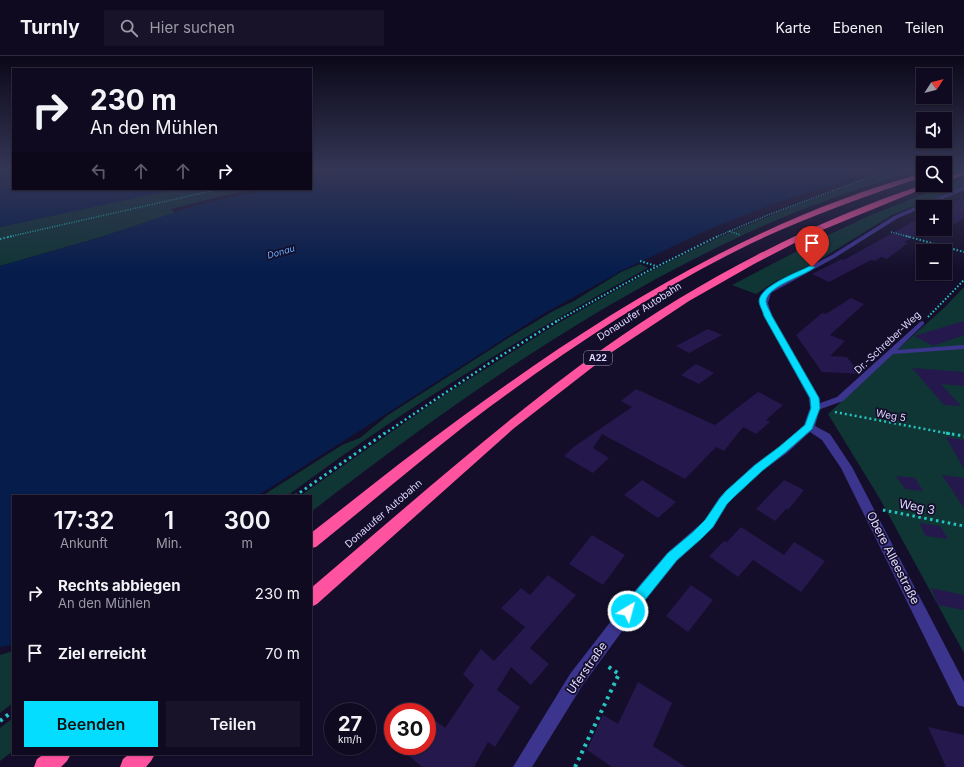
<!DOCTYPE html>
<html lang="de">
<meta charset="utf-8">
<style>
:root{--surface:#0f0a20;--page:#181329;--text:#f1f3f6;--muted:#9b9aa5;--line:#2f2b3e;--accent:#04ddff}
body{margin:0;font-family:Inter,sans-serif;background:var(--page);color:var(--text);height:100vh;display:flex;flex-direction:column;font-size:15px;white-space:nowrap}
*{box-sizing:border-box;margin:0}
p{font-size:13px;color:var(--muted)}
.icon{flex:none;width:22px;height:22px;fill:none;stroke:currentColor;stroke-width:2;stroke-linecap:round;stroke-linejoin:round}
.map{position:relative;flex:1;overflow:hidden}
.details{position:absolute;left:12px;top:439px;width:300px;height:260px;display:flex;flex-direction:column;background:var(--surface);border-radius:0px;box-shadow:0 1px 3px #0004,0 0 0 1px var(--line)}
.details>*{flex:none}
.hud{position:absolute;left:12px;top:12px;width:300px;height:122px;border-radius:0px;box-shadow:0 1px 3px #0004,0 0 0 1px var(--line);background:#0f0a20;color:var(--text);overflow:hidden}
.needle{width:26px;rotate:54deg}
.fabs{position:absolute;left:916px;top:12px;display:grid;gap:8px}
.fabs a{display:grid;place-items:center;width:36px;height:36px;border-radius:0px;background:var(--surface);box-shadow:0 1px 3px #0004,0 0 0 1px var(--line);font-size:20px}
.speed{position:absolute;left:324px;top:647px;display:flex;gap:8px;font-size:20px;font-weight:700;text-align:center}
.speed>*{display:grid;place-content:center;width:52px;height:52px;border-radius:50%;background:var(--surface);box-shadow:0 1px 3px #0004,0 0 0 1px var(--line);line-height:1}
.speed small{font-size:10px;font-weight:400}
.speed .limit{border:6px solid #d22;background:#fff;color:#111}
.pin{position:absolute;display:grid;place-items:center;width:34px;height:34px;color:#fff;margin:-41px -17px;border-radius:50% 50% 50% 0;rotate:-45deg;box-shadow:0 0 4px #0007}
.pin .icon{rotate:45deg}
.me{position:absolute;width:44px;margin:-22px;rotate:37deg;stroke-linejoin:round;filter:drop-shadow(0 0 3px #0008)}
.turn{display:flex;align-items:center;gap:14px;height:84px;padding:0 12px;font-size:18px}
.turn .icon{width:52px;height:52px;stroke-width:2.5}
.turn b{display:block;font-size:28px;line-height:34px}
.lanes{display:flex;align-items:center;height:38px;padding:0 12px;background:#0003;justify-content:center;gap:20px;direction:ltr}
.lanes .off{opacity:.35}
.eta{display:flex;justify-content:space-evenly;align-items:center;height:68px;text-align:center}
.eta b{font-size:24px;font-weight:600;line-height:28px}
.action{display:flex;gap:8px;margin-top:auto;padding:8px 12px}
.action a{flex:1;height:46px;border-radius:0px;background:var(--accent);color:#111;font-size:16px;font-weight:600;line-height:46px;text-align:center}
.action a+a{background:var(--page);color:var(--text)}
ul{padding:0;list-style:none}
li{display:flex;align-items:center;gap:12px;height:60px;padding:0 12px}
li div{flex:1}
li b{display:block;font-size:15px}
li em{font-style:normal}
header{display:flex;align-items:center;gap:24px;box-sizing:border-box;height:56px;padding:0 20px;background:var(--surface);border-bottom:1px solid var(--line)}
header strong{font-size:19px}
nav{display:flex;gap:22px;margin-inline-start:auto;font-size:14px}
.search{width:280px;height:36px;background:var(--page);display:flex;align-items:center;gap:10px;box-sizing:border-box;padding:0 14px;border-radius:0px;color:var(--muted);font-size:15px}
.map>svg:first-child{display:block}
.green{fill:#103535}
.water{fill:#061d4c}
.building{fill:#25184d}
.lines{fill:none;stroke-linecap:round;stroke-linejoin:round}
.path-far4{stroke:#25c6c2;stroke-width:1.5;stroke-dasharray:1 1.5;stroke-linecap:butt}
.path-far3{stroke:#25c6c2;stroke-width:2;stroke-dasharray:1.5 2;stroke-linecap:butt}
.path-far2{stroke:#25c6c2;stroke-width:2.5;stroke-dasharray:2 3;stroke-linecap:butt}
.path-far1{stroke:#25c6c2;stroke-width:3;stroke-dasharray:2.5 3.5;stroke-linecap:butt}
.path{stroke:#25c6c2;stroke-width:4;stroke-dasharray:3 4.5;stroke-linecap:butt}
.service{fill:#3c358e;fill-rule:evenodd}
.minor{fill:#3c358e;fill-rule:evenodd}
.motorway{fill:#ff539f;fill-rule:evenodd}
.route{fill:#04ddff;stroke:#0390a6}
.labels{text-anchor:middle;stroke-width:3.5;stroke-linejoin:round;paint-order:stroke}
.far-water-label{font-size:9px;font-style:italic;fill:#66b3ff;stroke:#140e2b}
.shield{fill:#140e2b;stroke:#a19bbf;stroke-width:1}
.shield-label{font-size:9px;font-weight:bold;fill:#ded8ff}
.street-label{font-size:10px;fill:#ded8ff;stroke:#140e2b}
.near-street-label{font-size:12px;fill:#ded8ff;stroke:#140e2b}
</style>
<header>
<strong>Turnly</strong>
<div class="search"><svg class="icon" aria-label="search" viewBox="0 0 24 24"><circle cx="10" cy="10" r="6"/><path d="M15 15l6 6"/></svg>Hier suchen</div>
<nav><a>Karte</a><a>Ebenen</a><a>Teilen</a></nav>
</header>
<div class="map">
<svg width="964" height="711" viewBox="0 0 964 711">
<rect width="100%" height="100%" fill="#140e2b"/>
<path class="green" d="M889 115H912C853 135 794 154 739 181 585 253 445 352 311 456V440H300L443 340 555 269 647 217 720 181 779 156Z
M964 123V130L892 159 816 206 776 225 756 238 732 229 822 182 873 158Z
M176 133H256L226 139 171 153 175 157 101 181 0 210V171Z
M640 208 648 212C523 279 401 355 287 440H262L342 389 360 382 388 359 510 281 555 254 574 245 621 216Z
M964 231V597L880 443 828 358 900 291 944 252Z
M13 595V647L0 657V599Z
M13 662V695L0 705V672Z"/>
<path class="water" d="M343 115H868L836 128 778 146 705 175 623 214 543 258 257 440H13V589L0 591V210L101 181 194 150 237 140 273 133H311V124Z
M13 122V133H176L0 171V123Z"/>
<path class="building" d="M964 142V162L947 172 945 171V151H942Z
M923 160V173H929L904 186 908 187 887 203 881 201 875 205 871 204 829 226 812 218 842 203 844 204Z
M851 242 864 248 830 279 845 285 830 300 847 301 860 318 822 316 796 279 822 257 826 258Z
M964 265V279L933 290 914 280Z
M708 273 722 279 689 297 676 290Z
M696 308 714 317 699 328 681 319Z
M912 312 964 316V330L941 328 961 350 944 349Z
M636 333 715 369 758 336 783 349 766 364 770 366 756 378 743 371 724 395 716 391 685 423 602 378 593 392 609 402 593 417 564 400 575 390 632 351 621 345Z
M946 381 964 384V413Z
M942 419 964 422V452Z
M896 420 915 422 923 435 905 433Z
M642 424 676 446 658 462 624 439Z
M784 424 804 434 788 454 786 453 775 465 756 453Z
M919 467 940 470 948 483 926 480Z
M741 471 784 499 794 486 825 505 801 536 753 504 738 521 709 500 724 485 727 486Z
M592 479 625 499 603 529 569 508Z
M548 519 576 539 530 592 549 608 531 629 511 611 497 634 520 651 495 691 488 686 474 711H422L397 690H427V658L445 672 474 629 463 618 481 593 494 605 525 571 501 552 521 532 530 539Z
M691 529 713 544 688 576 666 560Z
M931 532 964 539V554L938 549Z
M638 626 672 647 653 690 686 711H612L587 694 603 659 618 668Z
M928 671 964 679V711H946Z"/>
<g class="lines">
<path class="path-far4" d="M729 175 740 179
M891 176 910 181
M8 181 220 133
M716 181 768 159 886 115"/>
<path class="path-far3" d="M906 180 964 196
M0 183 13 180
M640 205 656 210
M928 261 964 224
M555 266 646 216 718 180"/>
<path class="path-far2" d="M835 356 951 378
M384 378 491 306 557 265"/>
<path class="path-far1" d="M946 377 964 380
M295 440 385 377
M883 454 964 470"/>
<path class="path" d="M0 665 13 655
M575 711 619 618 606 609"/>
<path class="service" d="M922 265 924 266V268L897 294 964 289V293L893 298 843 345 818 354H812L811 352 812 350 837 341 920 266Z"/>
<path class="minor" d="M964 130V134L898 162 836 201 771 237 768 247 772 260 819 342 820 352 815 370 830 378 852 411 964 626V651L958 649 841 412 822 384 810 376 787 397 762 415 734 441 727 448 713 472 677 505 642 548 582 630 532 711H513L570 618 632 538 667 497 705 464 719 442 754 409 779 391 804 369 810 352 809 342 764 260 760 244 765 233 832 199 894 160Z"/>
<path class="motorway" d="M964 115V119L945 126V122Z
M923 117V121C865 140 807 161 752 187 651 236 557 300 467 368 416 408 367 450 316 491L311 492V477C360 439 408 400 459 363 600 259 753 164 923 117Z
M923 129H932L810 179 754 208 689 245 612 296 513 373 317 548 311 551V532C407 451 501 366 604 292 698 225 812 165 923 129Z
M44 698H71L67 705 61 711H34L37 703Z
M129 698H155L151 705 146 711H120L123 703Z"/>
</g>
<linearGradient id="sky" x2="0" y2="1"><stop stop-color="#0b0818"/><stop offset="0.53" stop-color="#343655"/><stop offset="1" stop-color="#343655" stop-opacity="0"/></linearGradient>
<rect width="964" height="215" fill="url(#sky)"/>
<path class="route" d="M810 210 815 211C805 220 767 230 766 245 766 249 770 255 772 260L819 342 820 352 812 373 786 396 762 415 734 441 727 448 713 471 701 483 677 504 633 559 628 561 623 559 622 555 623 550 668 497 693 476 705 464 720 442 726 435 755 409 779 391 805 369 811 352 810 342 764 260C763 255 759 249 759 245 760 230 798 216 810 210Z"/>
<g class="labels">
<g class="far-water-label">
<text transform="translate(281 196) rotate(-16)" y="3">Donau</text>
</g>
<rect class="shield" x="584" y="295" width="28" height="14" rx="3"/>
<g class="shield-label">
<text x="598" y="305">A22</text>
</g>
<g class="street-label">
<text transform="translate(639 255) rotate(-33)" y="4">Donauufer Autobahn</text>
<text transform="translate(887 286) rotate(-43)" y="4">Dr.-Schreber-Weg</text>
<text transform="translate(891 359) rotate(10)" y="4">Weg 5</text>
<text transform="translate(383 457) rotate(-41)" y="4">Donauufer Autobahn</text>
</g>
<g class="near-street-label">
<text transform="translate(917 451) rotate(11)" y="4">Weg 3</text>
<text transform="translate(893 502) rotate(63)" y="4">Obere Alleestraße</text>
<text transform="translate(587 612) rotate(-55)" y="4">Uferstraße</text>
</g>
</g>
</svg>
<div class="fabs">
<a><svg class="needle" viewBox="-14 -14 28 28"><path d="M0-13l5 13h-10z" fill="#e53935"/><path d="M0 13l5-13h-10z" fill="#9b9aa5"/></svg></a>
<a><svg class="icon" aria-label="sound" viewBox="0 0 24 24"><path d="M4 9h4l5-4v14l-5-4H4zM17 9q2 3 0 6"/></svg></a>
<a><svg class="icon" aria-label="search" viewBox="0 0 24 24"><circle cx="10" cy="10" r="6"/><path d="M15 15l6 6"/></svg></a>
<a>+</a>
<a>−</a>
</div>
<div class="speed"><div>27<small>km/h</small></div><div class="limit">30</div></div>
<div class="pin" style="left:812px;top:211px;background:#d93025"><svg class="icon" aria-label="arrive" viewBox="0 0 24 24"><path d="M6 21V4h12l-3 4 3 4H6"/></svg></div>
<svg class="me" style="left:628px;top:555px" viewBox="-20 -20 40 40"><circle r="17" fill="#04ddff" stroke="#fff" stroke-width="3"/><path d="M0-11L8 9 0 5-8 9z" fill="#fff"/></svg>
<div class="hud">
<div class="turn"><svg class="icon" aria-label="right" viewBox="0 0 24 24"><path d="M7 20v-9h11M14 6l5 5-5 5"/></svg><div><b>230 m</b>An den Mühlen</div></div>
<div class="lanes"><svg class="icon off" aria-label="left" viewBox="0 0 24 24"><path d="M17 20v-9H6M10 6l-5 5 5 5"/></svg><svg class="icon off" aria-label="ahead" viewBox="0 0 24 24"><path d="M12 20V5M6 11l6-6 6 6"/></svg><svg class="icon off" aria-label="ahead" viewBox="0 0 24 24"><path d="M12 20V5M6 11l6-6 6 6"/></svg><svg class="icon" aria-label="right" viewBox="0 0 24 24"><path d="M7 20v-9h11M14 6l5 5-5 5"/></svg></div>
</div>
<section class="details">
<div class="eta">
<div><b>17:32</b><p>Ankunft</p></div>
<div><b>1</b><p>Min.</p></div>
<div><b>300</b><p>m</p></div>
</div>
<ul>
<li><svg class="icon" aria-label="right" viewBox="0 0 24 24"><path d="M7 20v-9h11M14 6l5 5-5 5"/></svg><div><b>Rechts abbiegen</b><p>An den Mühlen</p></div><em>230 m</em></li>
<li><svg class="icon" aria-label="arrive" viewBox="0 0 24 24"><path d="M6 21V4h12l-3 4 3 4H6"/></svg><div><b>Ziel erreicht</b></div><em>70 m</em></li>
</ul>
<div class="action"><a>Beenden</a><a>Teilen</a></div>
</section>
</div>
